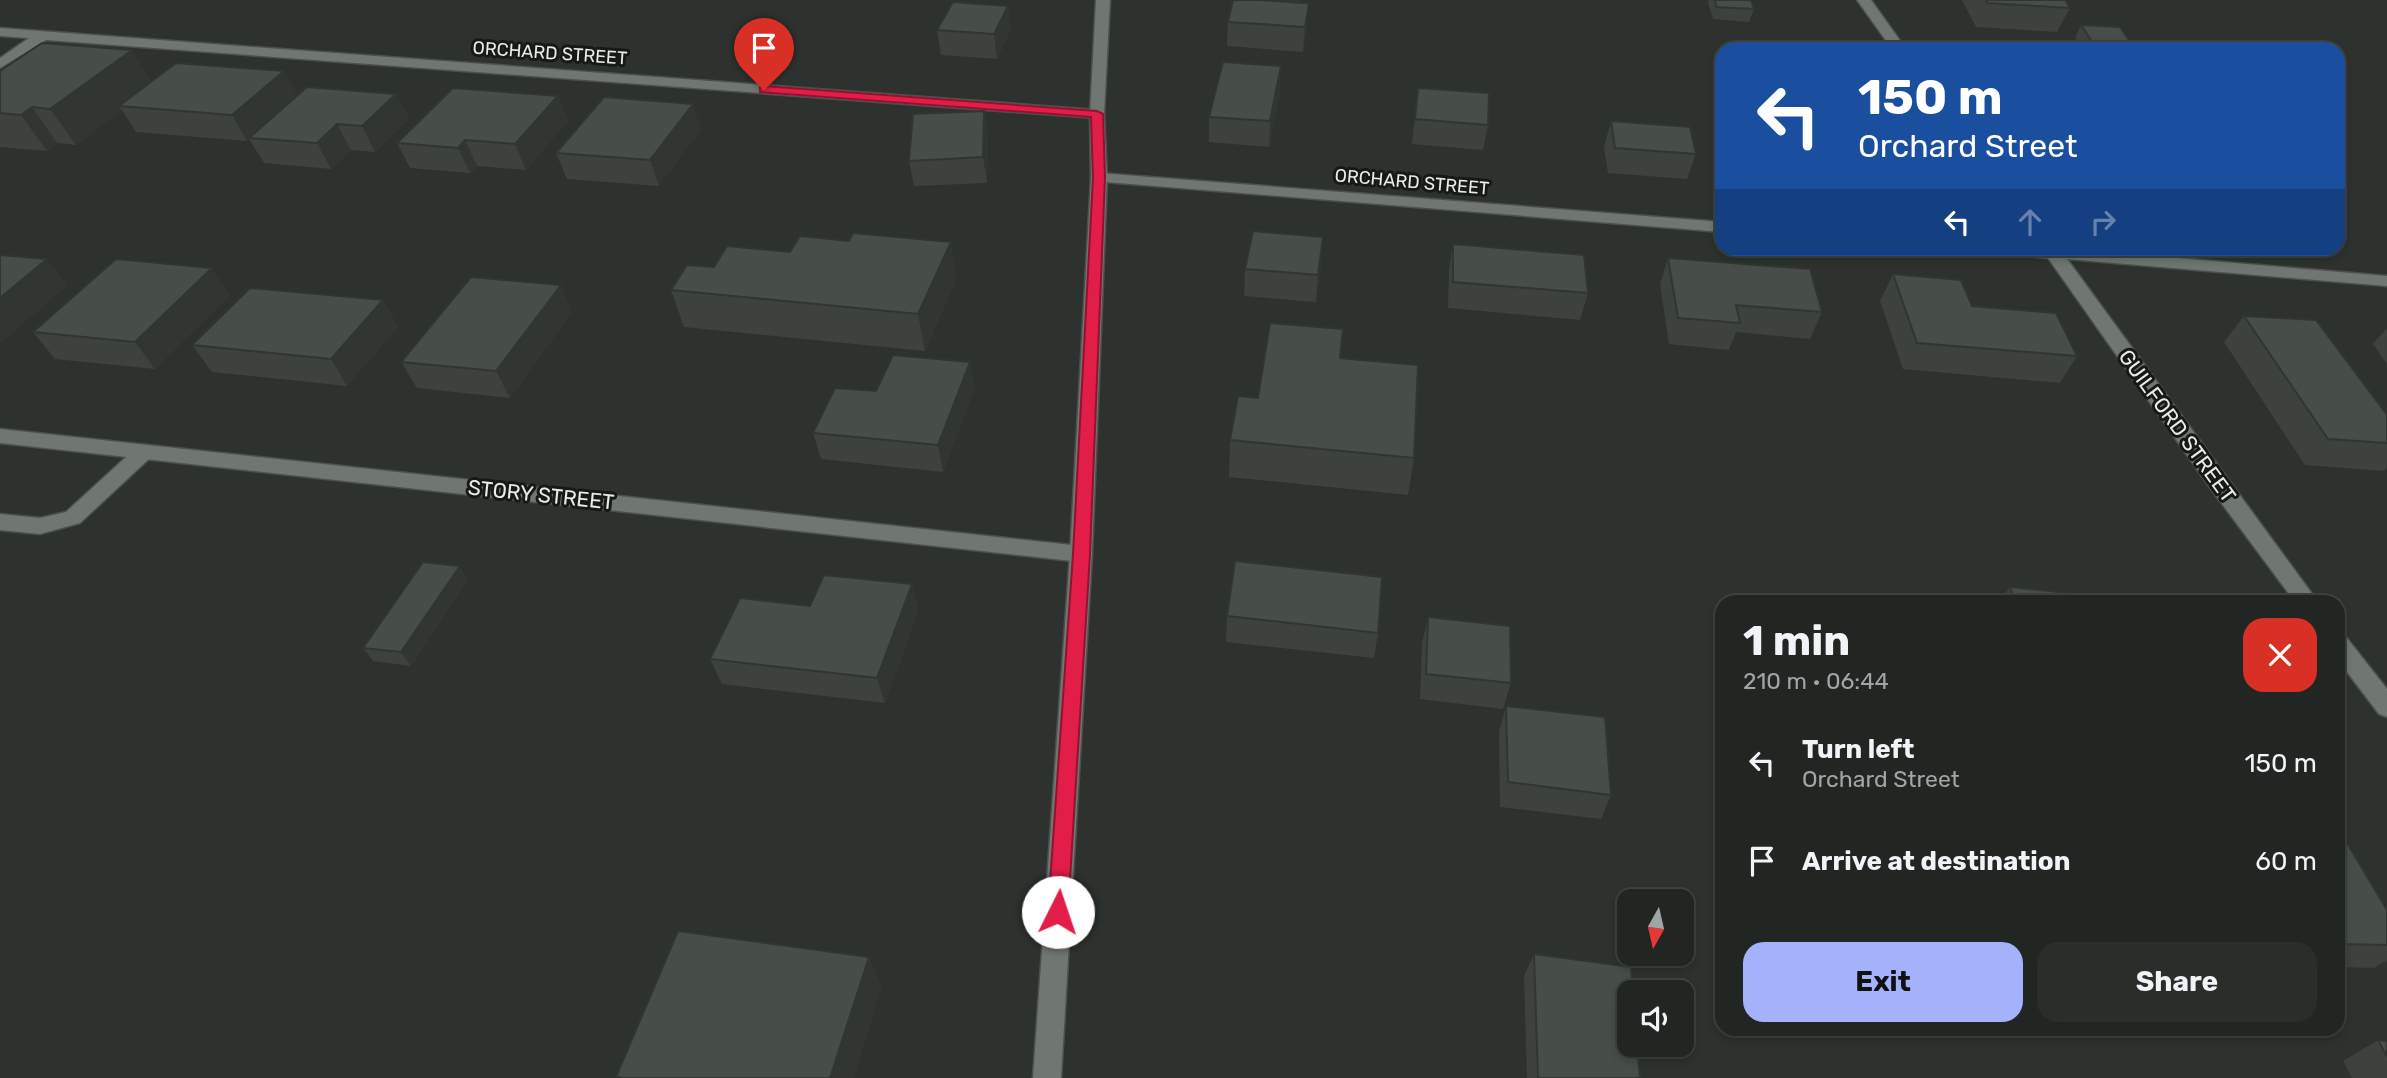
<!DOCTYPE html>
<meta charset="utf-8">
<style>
:root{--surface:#222622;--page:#2a2e2a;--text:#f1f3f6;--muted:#a2a5a5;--line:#3f4340;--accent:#a4b2fc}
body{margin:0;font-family:Rubik,sans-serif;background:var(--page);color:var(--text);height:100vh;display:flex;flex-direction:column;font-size:26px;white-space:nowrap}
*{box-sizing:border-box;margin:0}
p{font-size:23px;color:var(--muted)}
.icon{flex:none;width:38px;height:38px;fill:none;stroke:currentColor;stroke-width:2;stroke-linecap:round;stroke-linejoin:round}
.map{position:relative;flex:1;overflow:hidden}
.panel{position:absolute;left:1715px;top:595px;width:630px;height:441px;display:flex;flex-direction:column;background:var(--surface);border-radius:21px;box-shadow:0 4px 10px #0003,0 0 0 2px var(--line)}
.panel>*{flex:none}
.hud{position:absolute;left:1715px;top:42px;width:630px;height:214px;border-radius:21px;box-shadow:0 4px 10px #0003,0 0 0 2px var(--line);background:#1a4fa0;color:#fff;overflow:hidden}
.needle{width:46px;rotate:188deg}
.fabs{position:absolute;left:1617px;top:889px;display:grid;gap:14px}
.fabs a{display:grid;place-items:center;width:77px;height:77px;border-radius:14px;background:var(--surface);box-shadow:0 4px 10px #0003,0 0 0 2px var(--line);font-size:35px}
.pin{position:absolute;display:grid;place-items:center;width:60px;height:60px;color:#fff;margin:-72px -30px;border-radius:50% 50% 50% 0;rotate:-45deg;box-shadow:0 0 7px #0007}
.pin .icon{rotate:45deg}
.me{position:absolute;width:77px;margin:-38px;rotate:4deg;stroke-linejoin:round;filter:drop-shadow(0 0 5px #0008)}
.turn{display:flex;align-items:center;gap:24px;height:147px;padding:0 28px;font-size:32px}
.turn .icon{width:91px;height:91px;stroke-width:2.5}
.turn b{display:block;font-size:49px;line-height:60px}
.lanes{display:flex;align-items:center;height:66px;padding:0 28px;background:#0003;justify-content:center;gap:35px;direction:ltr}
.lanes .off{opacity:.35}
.round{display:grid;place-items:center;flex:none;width:74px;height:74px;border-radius:21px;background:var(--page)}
.summary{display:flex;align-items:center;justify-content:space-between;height:119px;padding:0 28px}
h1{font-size:42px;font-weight:700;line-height:52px}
.button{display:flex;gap:14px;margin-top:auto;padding:14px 28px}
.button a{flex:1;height:80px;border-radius:21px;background:var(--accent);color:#111;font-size:28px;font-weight:700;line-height:80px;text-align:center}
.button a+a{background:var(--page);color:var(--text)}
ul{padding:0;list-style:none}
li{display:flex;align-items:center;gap:21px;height:98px;padding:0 28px}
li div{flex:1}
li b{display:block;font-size:26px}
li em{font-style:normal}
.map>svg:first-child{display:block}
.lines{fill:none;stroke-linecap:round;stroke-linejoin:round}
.service-casing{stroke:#4c504d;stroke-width:3}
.minor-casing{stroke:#4c504d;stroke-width:3}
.tertiary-casing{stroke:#4c504d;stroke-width:3}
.service{fill:#707671;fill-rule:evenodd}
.minor{fill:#707671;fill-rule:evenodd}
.tertiary{fill:#707671;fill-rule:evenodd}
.wall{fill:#3d423e}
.shaded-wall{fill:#323632}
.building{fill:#474d48;stroke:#323632;stroke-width:2}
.route{fill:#e11d48;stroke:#92132f;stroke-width:2}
.labels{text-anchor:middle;stroke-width:6;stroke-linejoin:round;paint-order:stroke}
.far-street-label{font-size:18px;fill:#e8ebe8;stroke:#171917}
.street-label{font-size:21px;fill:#e8ebe8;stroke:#171917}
</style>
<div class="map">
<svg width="2387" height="1078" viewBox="0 0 2387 1078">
<rect width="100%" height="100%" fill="#2d322e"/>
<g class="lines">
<g class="service-casing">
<path id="service" d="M144 445 151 447 154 452 151 457 80 523 40 534 0 530V514L40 518 66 512 137 447Z"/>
</g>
<g class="minor-casing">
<path id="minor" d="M1857 0H1871L1906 49H1892Z
M0 28 1097 110 1104 114 1097 118 46 40 0 68V58L29 38 0 36Z
M1099 173 1722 222V232L1093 181 1091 178Z
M1984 248H2059L2387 276V286L2067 259 2318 602H2295L2208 485 2048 258 1992 253Z
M0 429 1081 546 1089 548 1092 554 1089 560 1081 562 0 443Z
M2338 634 2346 637 2387 689V717L2379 714 2338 660Z"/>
</g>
<g class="tertiary-casing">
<path id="tertiary" d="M1096 0H1110L1104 114 1107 178 1092 554 1061 1078H1033L1070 554 1091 178 1090 114Z"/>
</g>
<use href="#service" class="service"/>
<use href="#minor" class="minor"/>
<use href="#tertiary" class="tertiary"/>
</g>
<path class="wall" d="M1268 0H1301L1307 28 1303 52 1227 46 1228 22Z
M1709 0H1751L1754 9 1749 22 1713 19 1708 3Z
M1962 0H2065L2070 8 2057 32 1976 27Z
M1008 6 1010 30 997 59 941 55 937 30Z
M2081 25 2135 49H2082L2075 38Z
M0 71 152 81 284 71 297 95 396 94 409 119 375 152 351 150 331 169 264 163 249 139 247 141 136 132 122 110 76 145 57 143 47 151 0 147Z
M1418 88 1488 125 1483 150 1412 144Z
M1280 91 1269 147 1209 142V117Z
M558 96 568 121 526 170 477 166 470 173 410 168 397 143Z
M984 111 988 136 987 183 914 186 909 161Z
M1611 121 1696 154 1687 179 1608 173 1604 147Z
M701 129 659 186 567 179 556 153Z
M1453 244 1588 293 1580 320 1448 308 1449 270Z
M1668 258 1822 312 1810 339 1736 332 1729 350 1669 344 1660 284Z
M1321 263 1316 302 1244 296 1245 269Z
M714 267 957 278 925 351 684 327 671 290Z
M1893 274 1972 306 2077 356 2060 383 1903 369 1880 301Z
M230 295 155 369 55 359 33 332Z
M383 300 398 327 347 386 212 372 192 345Z
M572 312 510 398 417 388 401 362Z
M2244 316 2387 415V467L2384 471 2305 465 2224 342Z
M2387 328V364L2373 344Z
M1340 358 1414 458 1408 495 1229 477 1230 440 1258 398Z
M970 362 974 389 943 472 821 459 813 433 876 391Z
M468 580 411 666 373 661 363 648Z
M912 584 918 611 885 703 722 684 710 659 810 606Z
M2010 587 2121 602H1998Z
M1227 616 1378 633 1374 658 1226 642Z
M1428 617 1511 683 1503 709 1420 699 1422 643Z
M1506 706 1611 795 1601 819 1500 807 1499 731Z
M2338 828 2387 910V960L2374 968 2338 967Z
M1534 954 1640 1078H1527L1524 976Z
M2378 1040 2387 1041V1078H2352L2343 1061Z"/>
<path class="shaded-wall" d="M1309 3 1307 28 1303 52 1305 27Z
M1008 6 1010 30 997 59 994 34Z
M132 50 154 85 119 106 122 110 76 145 50 109Z
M1281 66 1280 91 1269 147 1270 121Z
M284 71 298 96 247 141 232 115Z
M396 94 409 119 375 152 362 126Z
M558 96 568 121 526 170 515 144Z
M693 104 701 129 659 186 650 160Z
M32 107 57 143 47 151 21 115Z
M984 111 988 136 987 183 983 157Z
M337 124 351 150 331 169 317 143Z
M465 140 477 166 470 173 458 148Z
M1323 237 1321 263 1316 302 1318 275Z
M951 242 957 278 925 351 918 314Z
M47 259 68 285 0 344V298Z
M212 268 230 295 155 369 135 342Z
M561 285 572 312 510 398 496 371Z
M383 300 398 327 347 386 331 359Z
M970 362 974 389 943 472 938 445Z
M460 566 468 580 411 666 401 652Z
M912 584 918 611 885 703 877 678Z
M869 957 882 987 854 1078H830Z"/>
<path class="building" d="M1233 0H1258L1309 3 1305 27 1228 22Z
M1268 0H1300V3Z
M1715 0H1751L1754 9 1716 7Z
M1986 0H2065L2070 8 1987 3Z
M953 2 1008 6 994 34 937 30Z
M2081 25 2120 27 2135 49 2096 48Z
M42 43 132 50 50 109 32 107 21 115 0 113V71Z
M1223 62 1281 66 1270 121 1209 117Z
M176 63 284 71 232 115 119 106Z
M307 87 396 94 362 126 337 124 317 143 249 138Z
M453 88 558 96 515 144 465 140 458 148 397 143Z
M1418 88 1489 93 1488 125 1415 119Z
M604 97 693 104 650 160 556 153Z
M984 111 983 157 909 161 913 114Z
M1611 121 1690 127 1696 154 1615 148Z
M1253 231 1323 237 1318 275 1245 269Z
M853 233 951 242 918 314 671 290 687 265 714 267 727 246 790 252 800 236 849 241Z
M1453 244 1584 255 1588 293 1453 282Z
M0 255 47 259 0 298Z
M1668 258 1810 269 1822 312 1736 305 1740 323 1678 318Z
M116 259 212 268 135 342 33 332Z
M1893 274 1961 280 1972 306 2056 313 2077 356 1917 343Z
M471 277 561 285 496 371 401 362Z
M250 288 383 300 331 359 192 345Z
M2244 316 2316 320 2387 415V443L2328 439Z
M1270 323 1343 329 1340 358 1418 365 1414 458 1230 440 1238 396 1258 398Z
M893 355 970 362 938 445 813 433 835 388 876 391Z
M1235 561 1382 577 1378 633 1227 616Z
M423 562 460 566 401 652 363 648Z
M824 575 912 584 877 678 710 659 740 598 810 606Z
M2010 587 2119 598 2121 602H2015Z
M1892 596 1939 602H1893Z
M1428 617 1510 626 1511 683 1426 674Z
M1506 706 1605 717 1611 795 1508 782Z
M2338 828 2387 910V945L2338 944Z
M678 931 869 957 830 1078H624L616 1077Z
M1534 954 1631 967 1633 992H1629V1045H1637L1640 1078H1538Z
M2378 1040 2387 1041V1057Z"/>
<path class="route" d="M764 86 1097 111 1103 114 1105 178 1090 554 1068 912 1065 919 1058 922 1050 919 1048 912 1073 554 1093 178 1091 117 760 92V87Z"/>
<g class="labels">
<g class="far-street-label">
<text transform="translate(550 53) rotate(4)" y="6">ORCHARD STREET</text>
<text transform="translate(1412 182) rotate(5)" y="6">ORCHARD STREET</text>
</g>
<g class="street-label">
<text transform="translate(2177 426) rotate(54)" y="7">GUILFORD STREET</text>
<text transform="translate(541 495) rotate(6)" y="7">STORY STREET</text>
</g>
</g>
</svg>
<div class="fabs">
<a><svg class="needle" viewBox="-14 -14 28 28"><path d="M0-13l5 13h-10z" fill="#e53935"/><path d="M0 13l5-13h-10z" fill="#a2a5a5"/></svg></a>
<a><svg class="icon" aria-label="sound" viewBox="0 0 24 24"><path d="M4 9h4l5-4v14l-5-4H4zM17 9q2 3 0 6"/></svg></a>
</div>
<div class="pin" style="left:764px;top:90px;background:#d93025"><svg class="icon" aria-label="arrive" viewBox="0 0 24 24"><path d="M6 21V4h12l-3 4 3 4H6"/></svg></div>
<svg class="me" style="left:1058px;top:912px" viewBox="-20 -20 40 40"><circle r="19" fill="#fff"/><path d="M0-13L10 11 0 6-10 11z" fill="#e11d48"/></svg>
<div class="hud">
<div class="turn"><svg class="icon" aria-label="left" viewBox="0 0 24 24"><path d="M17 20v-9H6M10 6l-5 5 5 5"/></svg><div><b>150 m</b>Orchard Street</div></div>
<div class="lanes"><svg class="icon" aria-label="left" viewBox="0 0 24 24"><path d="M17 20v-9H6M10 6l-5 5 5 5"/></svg><svg class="icon off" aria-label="ahead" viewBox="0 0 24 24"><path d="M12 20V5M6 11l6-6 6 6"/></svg><svg class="icon off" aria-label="right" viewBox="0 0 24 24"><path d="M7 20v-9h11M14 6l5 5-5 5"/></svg></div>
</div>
<section class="panel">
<div class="summary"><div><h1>1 min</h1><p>210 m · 06:44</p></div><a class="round" style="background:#d93025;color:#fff"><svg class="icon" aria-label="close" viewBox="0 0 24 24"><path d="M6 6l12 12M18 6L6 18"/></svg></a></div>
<ul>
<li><svg class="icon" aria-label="left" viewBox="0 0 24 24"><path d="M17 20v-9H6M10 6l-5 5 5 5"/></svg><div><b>Turn left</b><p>Orchard Street</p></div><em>150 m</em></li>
<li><svg class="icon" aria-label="arrive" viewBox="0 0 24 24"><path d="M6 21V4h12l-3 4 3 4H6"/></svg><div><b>Arrive at destination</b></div><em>60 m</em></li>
</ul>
<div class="button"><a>Exit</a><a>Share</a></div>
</section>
</div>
